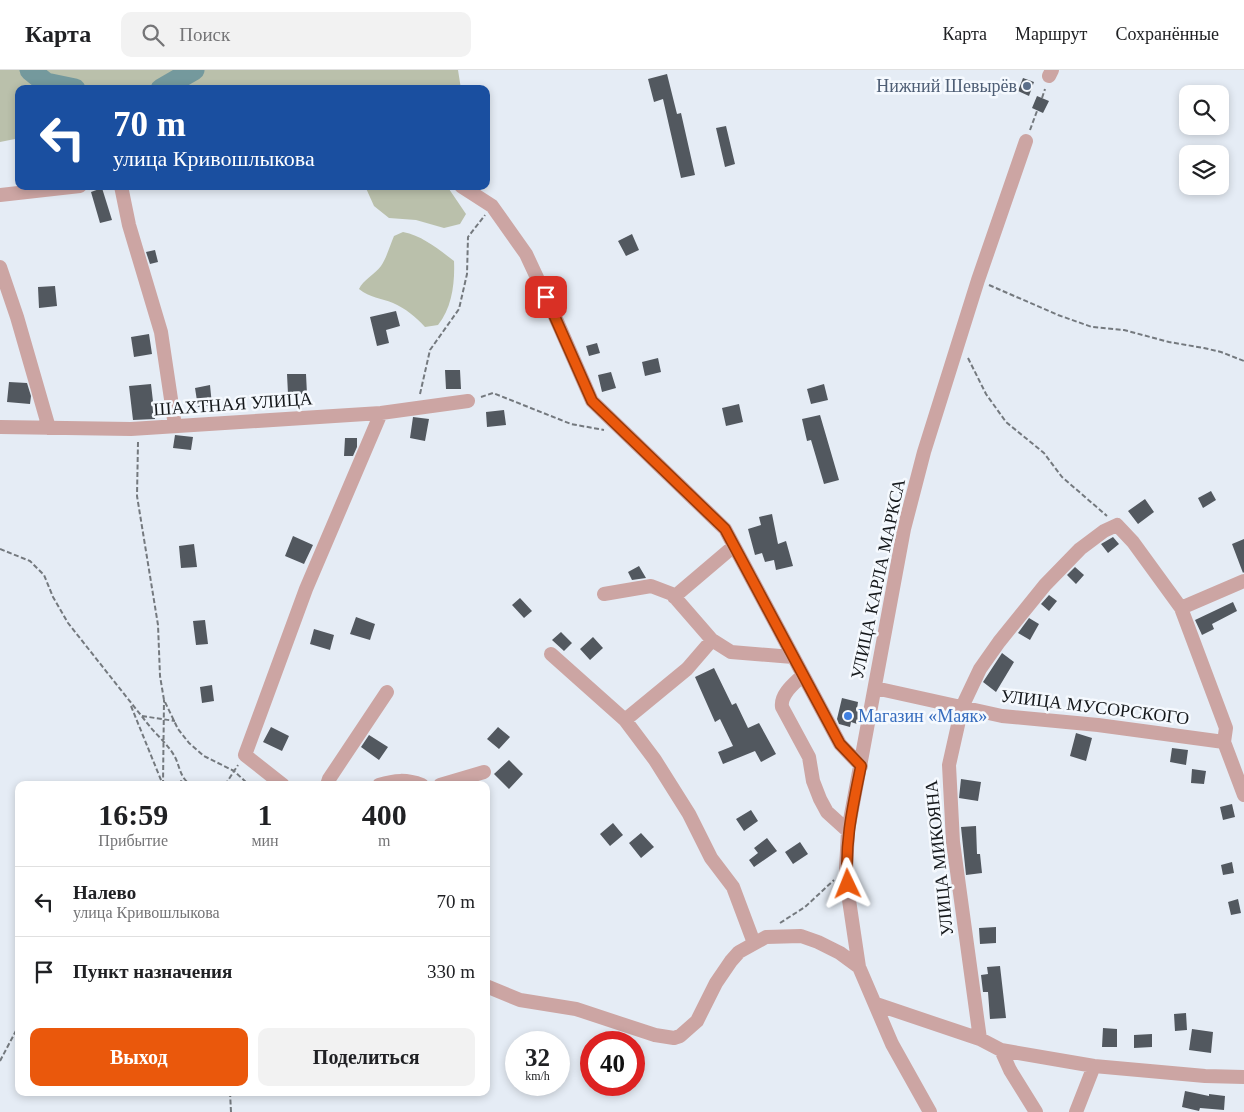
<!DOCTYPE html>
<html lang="ru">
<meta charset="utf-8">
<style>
:root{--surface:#fff;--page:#f2f2f2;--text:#202124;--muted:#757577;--line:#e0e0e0;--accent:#ea580c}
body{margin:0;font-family:"Times New Roman",serif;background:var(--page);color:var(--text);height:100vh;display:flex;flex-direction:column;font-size:19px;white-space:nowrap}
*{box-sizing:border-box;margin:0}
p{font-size:16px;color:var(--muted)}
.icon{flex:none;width:28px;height:28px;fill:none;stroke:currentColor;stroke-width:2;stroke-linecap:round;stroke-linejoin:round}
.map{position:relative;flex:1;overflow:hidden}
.drawer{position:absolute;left:15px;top:711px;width:475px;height:315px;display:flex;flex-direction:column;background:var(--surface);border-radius:10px;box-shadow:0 2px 8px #0003}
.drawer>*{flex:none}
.banner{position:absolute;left:15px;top:15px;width:475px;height:105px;border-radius:10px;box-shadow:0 2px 8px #0003;background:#1a4fa0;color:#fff;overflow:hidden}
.buttons{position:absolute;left:1179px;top:15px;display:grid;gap:10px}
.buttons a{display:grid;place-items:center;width:50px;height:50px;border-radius:10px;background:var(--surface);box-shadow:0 2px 8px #0003;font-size:25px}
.speed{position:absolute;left:505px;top:961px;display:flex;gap:10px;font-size:25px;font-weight:700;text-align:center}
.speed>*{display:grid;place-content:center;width:65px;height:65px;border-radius:50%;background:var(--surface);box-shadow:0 2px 8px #0003;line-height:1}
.speed small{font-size:12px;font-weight:400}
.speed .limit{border:8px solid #d22;background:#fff;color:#111}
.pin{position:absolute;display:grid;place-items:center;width:42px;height:42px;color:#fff;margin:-21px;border-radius:10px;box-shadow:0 2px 8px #0006}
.me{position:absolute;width:55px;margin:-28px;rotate:358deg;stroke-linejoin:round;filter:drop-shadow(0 0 4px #0008)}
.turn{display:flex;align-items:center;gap:18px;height:105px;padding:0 15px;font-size:22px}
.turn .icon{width:65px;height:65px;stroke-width:2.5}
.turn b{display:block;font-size:35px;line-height:42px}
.eta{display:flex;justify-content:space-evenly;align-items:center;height:85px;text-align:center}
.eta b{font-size:30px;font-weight:700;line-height:35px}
.primary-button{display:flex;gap:10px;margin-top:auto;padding:10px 15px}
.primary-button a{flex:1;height:58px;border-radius:10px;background:var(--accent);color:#fff;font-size:20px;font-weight:700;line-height:58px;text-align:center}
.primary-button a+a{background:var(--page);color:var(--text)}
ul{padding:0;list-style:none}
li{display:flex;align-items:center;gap:15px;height:70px;padding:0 15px;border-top:1px solid var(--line)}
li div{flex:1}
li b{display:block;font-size:19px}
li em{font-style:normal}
header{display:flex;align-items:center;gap:30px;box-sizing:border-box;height:70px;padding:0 25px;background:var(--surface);border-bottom:1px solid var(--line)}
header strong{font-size:24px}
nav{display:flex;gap:28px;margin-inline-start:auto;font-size:18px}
.search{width:350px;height:45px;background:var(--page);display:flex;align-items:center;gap:12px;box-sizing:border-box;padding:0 18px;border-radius:10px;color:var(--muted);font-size:19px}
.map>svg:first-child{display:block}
.green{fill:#bac0ab}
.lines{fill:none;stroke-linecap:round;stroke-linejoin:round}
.river{stroke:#74999d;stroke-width:21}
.building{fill:#52585f}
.path{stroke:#74797e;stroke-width:2;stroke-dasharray:5 2.5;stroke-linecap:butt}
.minor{stroke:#cca5a3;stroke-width:14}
.route-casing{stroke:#983908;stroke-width:12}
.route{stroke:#ea580c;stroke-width:9}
.service-dot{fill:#5c6f8a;stroke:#f5f9fe;stroke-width:2}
.shop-dot{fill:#3f7fe0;stroke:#f5f9fe;stroke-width:2}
.labels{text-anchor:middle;stroke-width:5;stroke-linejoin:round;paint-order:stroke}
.service-label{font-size:18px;fill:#4e5e75;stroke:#f5f9fe;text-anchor:end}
.street-label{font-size:18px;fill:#15181b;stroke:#f5f9fe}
.shop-label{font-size:18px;fill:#366cbe;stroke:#f5f9fe;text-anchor:start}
</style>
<header>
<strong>Карта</strong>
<div class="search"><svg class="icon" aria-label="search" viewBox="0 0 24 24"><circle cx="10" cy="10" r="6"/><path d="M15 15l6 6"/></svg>Поиск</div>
<nav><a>Карта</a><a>Маршрут</a><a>Сохранённые</a></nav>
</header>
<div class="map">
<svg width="1244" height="1042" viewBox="0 0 1244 1042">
<rect width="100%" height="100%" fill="#e5ecf5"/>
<path class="green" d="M0 0H458L461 19H19V62L15 69 0 72Z
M365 116H447L466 144 460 154 444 158 416 150 389 148 374 136Z
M403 162C423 166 438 179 454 191 455 213 452 238 438 255L425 257C415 246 406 239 393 233 381 228 370 228 359 219 363 210 375 204 381 196 387 187 390 175 394 166Z"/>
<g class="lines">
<path class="river" d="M30 0 46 13 75 19
M161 19 194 0"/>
</g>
<path class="building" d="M667 4 677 44 681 43 695 105 681 108 663 29 654 32 648 9Z
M1023 8 1034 12 1029 26 1018 21Z
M1037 26 1049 31 1043 43 1032 38Z
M726 56 735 94 725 97 716 58Z
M102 118 112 150 100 153 91 122Z
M632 164 639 180 626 186 618 171Z
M155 180 158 192 150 194 146 182Z
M55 216 57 236 39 238 38 217Z
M396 241 400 256 386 260 389 273 377 276 370 247Z
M149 264 152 284 134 287 131 267Z
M597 273 600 283 589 286 586 276Z
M658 288 661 302 645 306 642 292Z
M445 300H460L461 319H446Z
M611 302 616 318 602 322 598 305Z
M287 304H306L307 324H288Z
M9 312 27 313 31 326 30 334 7 332Z
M151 314 155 349 133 350 129 316Z
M824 314 828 330 811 334 807 319Z
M210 315 212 335 198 337 195 318Z
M739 334 743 352 726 356 722 338Z
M504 340 506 355 487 357 486 342Z
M820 345 839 410 824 414 811 370 807 371 802 349Z
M413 347 429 349 425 371 410 368Z
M175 365 193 367 191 380 173 378Z
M345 368H357V377L353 386H344Z
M1211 421 1216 430 1203 438 1198 428Z
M1145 429 1154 442 1138 454 1128 441Z
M772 444 778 474 786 471 793 496 776 500 774 490 765 492 762 483 755 485 748 459 761 455 759 447Z
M293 466 313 475 304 494 285 486Z
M1113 467 1119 474 1108 483 1101 474Z
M1244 469V502L1243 503 1232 474Z
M194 474 197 497 181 498 179 476Z
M639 496 646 508 632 510 628 502Z
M1075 497 1084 505 1076 514 1067 505Z
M1049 525 1057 531 1049 541 1041 534Z
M520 528 532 541 524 548 512 535Z
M1233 532 1237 541 1212 554 1214 559 1202 565 1195 550Z
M356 547 375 554 370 570 350 564Z
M1029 548 1039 554 1030 570 1018 563Z
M205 550 208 574 196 575 193 551Z
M314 559 334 565 330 580 310 574Z
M561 562 572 573 564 581 552 570Z
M593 567 603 578 590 590 580 579Z
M1002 583 1014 592 996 622 983 612Z
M714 598 732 635 736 633 748 658 759 653 776 684 761 692 755 681 723 694 718 682 733 676 720 649 715 652 695 607Z
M212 615 214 631 202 633 200 617Z
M842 628 858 632 857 639 861 640 857 654 851 652 850 657 839 654 837 649Z
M271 657 289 666 282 681 263 672Z
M498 657 510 667 499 679 487 669Z
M1076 663 1092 668 1086 691 1070 686Z
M369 665 388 677 379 690 361 677Z
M1172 678 1188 680 1186 695 1170 692Z
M509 690 523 704 509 719 494 704Z
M1192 699 1206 701 1204 714 1191 713Z
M961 709 981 712 978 731 959 728Z
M1232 734 1235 747 1223 750 1220 737Z
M751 740 758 751 744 761 736 749Z
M613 753 623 765 610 776 600 764Z
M976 756 977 784H980L982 803 966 805 961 757Z
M641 763 654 777 641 788 629 773Z
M767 768 777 781 754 797 749 790 758 783 754 778Z
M800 772 808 784 793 794 785 782Z
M1232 792 1234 803 1223 805 1221 795Z
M1238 829 1241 843 1231 845 1228 832Z
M996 857V873L980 874 979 858Z
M1000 896 1006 948 990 949 988 922H983L981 905 988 904 987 897Z
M1186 943 1187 960 1175 961 1174 944Z
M1103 958 1117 959V977H1102Z
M1192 959 1213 962 1211 983 1189 980Z
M1152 964V977L1134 978V965Z
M1185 1021 1209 1026V1024L1225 1026 1224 1040 1200 1038 1199 1041 1182 1037Z"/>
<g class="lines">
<path class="path" d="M1042 28 1045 19
M1030 60 1037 41
M989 215 1058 245 1092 257 1124 260 1169 272 1204 278 1221 282 1244 291
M968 288 986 324 1006 352 1044 383 1062 407 1107 446
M420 324 430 280 459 239 467 204 468 167 485 145
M481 327 493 323 571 354 604 360
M138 372 137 426 158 555 160 606 164 630 178 659 189 673 204 686 234 701 248 714
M0 479 30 491 44 505 53 527 68 553 151 658C159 667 169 676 175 687 180 697 180 708 191 715
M131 636 163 715
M142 646 175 651
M163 715 164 630
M180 715 182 708
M225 715 238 695
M228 715 235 713 252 715
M780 853 805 837 834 810
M0 991 19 955
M230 1022 231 1042"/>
<path class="minor" d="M1049 6 1052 0
M121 116 129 155 161 262 175 356
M461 116 492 136 526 184 553 242 592 331 725 459 840 674 861 696
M0 125 80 116
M0 197 17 247 49 358
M0 357 131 359 381 343 468 331
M604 524 651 516 672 524 712 570 731 582 793 587
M674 527 734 476
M1181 538 1244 511
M551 584 625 650 655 690 689 744 711 788 733 817 754 873
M803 605C795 613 780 624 782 637L809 687 813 711 820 729 827 742 848 761
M875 618 1002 646 1098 655 1224 672
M625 650 687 599 712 570
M283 715 245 685 306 519 381 343
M327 715 329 709 387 622
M379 715C395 710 406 709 422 715
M440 715 484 702
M486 916 520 930 576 939 655 965 674 968 680 966 697 951 716 913 731 891 739 882 766 867 801 866 818 872 840 883 859 897
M876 934 980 969 1001 980 1094 996 1205 1006 1244 1007
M980 969 953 772 949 695 962 637 980 599 999 572 1045 515 1080 479 1104 461 1117 455 1133 472 1181 538 1226 658 1224 672 1244 725
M1001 980 1010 1000 1036 1042
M930 1042 892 974 859 897 849 830 846 799 848 761 904 459 924 382 978 210 1026 71
M1076 1042 1094 996"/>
</g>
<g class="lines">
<g class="route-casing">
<path id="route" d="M546 227 592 331 725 459 840 674 861 696C853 735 844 774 848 814"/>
</g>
<use href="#route" class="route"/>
</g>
<circle class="service-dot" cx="1027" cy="16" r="5"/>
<circle class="shop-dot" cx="848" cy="646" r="5"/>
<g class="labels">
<g class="service-label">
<text x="1017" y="22">Нижний Шевырёв</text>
</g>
<g class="street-label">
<text transform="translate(233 334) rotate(-4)" y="6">ШАХТНАЯ УЛИЦА</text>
<text transform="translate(878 509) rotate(-78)" y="6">УЛИЦА КАРЛА МАРКСА</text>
<text transform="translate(1095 637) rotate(7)" y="6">УЛИЦА МУСОРСКОГО</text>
<text transform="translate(939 788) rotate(-96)" y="6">УЛИЦА МИКОЯНА</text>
</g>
<g class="shop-label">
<text x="858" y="652">Магазин «Маяк»</text>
</g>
</g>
</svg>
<div class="buttons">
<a><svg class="icon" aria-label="search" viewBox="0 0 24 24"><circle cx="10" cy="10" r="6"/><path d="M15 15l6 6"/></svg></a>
<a><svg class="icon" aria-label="layers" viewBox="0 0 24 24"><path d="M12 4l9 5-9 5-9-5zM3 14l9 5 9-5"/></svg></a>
</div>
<div class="speed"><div>32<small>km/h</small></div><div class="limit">40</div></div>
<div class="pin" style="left:546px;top:227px;background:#d93025"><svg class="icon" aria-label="arrive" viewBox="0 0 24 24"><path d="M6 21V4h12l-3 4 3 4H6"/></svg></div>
<svg class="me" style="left:848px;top:814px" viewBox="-20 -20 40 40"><path d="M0-17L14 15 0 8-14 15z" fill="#ea580c" stroke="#fff" stroke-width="4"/></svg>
<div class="banner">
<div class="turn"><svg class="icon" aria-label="left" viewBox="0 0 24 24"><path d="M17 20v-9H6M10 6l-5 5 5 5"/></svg><div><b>70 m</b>улица Кривошлыкова</div></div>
</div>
<section class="drawer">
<div class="eta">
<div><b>16:59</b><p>Прибытие</p></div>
<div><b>1</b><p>мин</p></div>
<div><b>400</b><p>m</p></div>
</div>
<ul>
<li><svg class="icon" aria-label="left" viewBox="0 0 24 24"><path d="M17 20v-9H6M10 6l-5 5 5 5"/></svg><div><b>Налево</b><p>улица Кривошлыкова</p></div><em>70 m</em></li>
<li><svg class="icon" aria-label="arrive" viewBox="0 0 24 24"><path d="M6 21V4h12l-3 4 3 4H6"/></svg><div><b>Пункт назначения</b></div><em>330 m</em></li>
</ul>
<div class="primary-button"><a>Выход</a><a>Поделиться</a></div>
</section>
</div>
